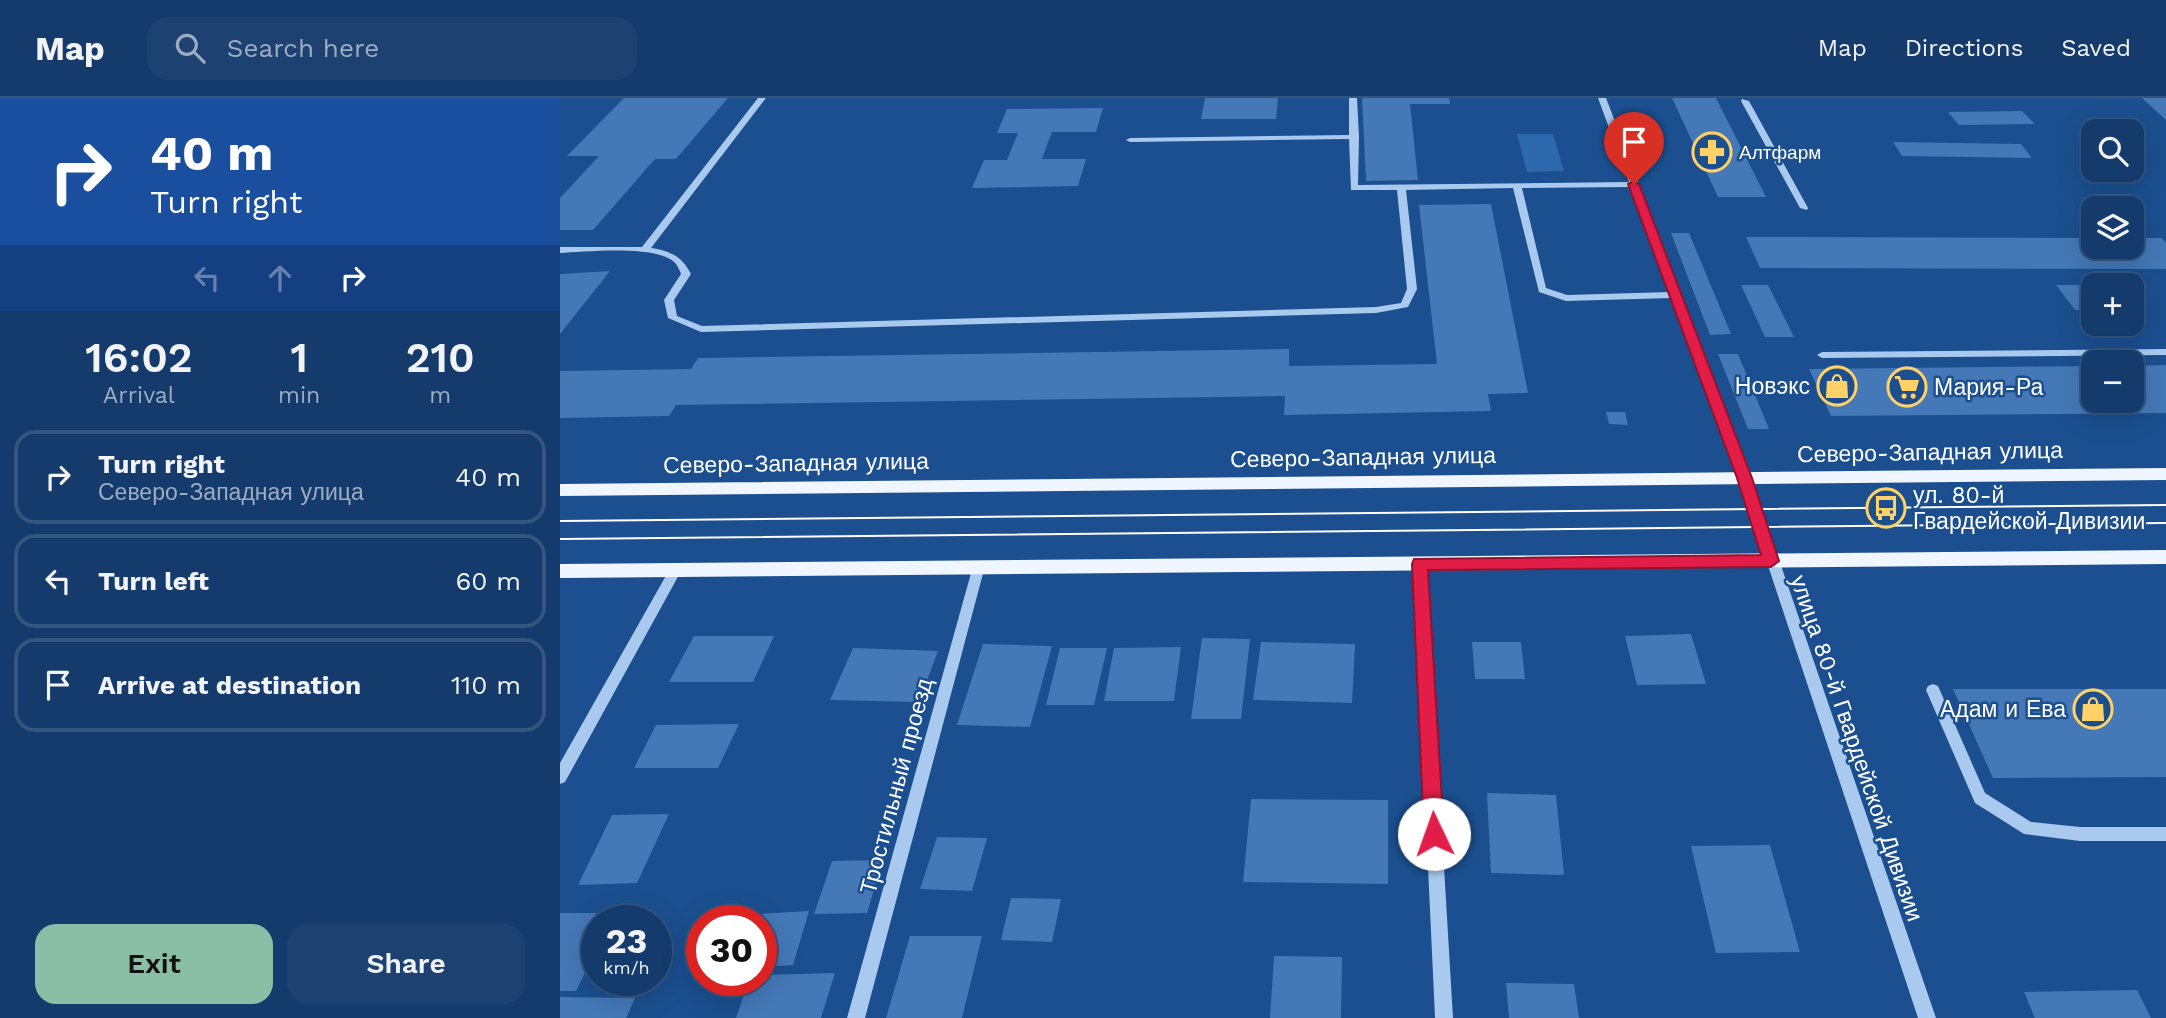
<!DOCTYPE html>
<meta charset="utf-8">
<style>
:root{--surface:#143b6b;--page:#1d4271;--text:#f1f3f6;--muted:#9dadc1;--line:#33557e;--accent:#8abfa5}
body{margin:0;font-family:"Work Sans",sans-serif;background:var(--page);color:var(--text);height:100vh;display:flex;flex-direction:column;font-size:26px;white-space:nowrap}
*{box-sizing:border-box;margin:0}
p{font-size:23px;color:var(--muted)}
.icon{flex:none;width:38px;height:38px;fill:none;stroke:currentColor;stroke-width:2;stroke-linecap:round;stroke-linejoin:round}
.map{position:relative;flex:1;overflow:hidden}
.sheet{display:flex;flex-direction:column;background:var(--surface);width:560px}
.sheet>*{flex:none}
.banner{background:#1a4fa0;color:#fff;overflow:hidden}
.fabs{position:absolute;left:1521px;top:21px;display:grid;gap:14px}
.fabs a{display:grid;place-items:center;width:63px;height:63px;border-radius:14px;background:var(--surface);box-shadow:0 7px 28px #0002,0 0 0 2px var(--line);font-size:35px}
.speed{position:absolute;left:21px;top:807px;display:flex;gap:14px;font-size:35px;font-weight:700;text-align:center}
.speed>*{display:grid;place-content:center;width:91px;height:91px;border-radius:50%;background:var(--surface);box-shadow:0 7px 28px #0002,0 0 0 2px var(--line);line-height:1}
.speed small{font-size:18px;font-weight:400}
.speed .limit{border:10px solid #d22;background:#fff;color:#111}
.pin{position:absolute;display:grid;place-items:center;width:60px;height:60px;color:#fff;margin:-72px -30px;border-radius:50% 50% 50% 0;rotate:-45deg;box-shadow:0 0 7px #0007}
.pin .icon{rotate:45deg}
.me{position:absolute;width:77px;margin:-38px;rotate:357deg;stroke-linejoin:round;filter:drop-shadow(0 0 5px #0008)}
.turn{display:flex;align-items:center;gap:24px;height:147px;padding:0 35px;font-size:32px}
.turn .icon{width:91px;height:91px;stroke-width:2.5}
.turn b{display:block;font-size:49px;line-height:60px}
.lanes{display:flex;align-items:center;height:66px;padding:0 35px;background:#0003;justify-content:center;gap:35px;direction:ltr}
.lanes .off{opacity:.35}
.eta{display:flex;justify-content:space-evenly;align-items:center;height:119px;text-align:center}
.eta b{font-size:42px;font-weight:600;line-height:49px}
.button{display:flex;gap:14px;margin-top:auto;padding:14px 35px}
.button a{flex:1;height:80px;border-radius:21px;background:var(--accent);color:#111;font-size:28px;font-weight:600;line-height:80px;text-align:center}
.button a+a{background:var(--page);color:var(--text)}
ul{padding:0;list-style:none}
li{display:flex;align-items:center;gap:21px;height:94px;margin:0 14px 10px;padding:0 21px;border:4px solid var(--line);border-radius:21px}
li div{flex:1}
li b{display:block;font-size:26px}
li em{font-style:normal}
header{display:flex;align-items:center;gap:42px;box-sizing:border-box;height:98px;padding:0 35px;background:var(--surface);border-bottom:2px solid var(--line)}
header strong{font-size:33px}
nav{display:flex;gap:38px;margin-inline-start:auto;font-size:24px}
.search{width:490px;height:63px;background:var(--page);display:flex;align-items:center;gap:18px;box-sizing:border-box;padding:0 24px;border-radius:21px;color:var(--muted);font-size:26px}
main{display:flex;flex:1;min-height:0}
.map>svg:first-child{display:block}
.green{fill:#2e69ad}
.building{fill:#4478b7}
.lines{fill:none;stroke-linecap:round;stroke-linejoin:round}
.minor{fill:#a9c9ee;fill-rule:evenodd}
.major{fill:#f0f6ff;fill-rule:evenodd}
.tram{stroke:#fff;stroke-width:2}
.route{fill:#e11d48;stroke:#92132f;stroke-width:2}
.labels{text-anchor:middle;stroke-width:5;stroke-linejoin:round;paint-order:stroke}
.far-poi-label{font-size:19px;fill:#fff;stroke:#1b4f8f;text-anchor:start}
.poi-label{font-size:23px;fill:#fff;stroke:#1b4f8f;text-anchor:end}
.street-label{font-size:23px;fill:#fff;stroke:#1b4f8f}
</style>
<header>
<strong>Map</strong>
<div class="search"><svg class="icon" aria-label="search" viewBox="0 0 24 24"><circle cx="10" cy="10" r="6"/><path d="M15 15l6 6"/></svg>Search here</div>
<nav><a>Map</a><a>Directions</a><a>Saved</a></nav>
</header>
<main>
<section class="sheet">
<div class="banner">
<div class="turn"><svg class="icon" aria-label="right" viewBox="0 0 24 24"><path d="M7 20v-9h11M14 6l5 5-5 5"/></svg><div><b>40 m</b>Turn right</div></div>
<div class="lanes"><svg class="icon off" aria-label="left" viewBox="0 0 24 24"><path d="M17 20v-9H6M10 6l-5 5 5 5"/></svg><svg class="icon off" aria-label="ahead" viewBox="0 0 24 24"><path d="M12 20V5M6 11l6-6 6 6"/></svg><svg class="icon" aria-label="right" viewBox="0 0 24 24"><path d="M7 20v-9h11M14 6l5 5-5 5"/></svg></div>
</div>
<div class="eta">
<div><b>16:02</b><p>Arrival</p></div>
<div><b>1</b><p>min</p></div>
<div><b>210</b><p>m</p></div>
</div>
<ul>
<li><svg class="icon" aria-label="right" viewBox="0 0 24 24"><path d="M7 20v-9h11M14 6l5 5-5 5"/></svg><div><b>Turn right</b><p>Северо-Западная улица</p></div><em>40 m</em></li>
<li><svg class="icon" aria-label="left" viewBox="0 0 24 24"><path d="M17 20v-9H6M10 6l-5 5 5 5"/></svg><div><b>Turn left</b></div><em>60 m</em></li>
<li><svg class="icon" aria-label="arrive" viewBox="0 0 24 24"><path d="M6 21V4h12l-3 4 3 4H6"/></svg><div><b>Arrive at destination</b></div><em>110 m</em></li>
</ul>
<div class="button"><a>Exit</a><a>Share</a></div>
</section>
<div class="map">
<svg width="1606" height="920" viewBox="0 0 1606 920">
<rect width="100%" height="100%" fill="#1b4f8f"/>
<path class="green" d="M957 36H993L1004 73 967 74Z"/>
<path class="building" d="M64 0H168L116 61H95L33 132H0V100L39 58H7Z
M645 0H718L716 21H641Z
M802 0H889L890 6H850L858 82 806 83Z
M1112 0H1156L1206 99H1158Z
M1582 0H1606V22Z
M543 10 536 34H492L482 61H526L518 88 412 90 424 62H447L458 35H437L447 11Z
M1462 13 1475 26 1399 27 1388 14Z
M1333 44 1461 46 1472 60 1342 58Z
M931 106 968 295 928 296 931 313 724 317 725 298 116 307 109 318 0 320V273L131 271 138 260 729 251V268L877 266 859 107Z
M1111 135H1129L1171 236 1150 237Z
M1186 139 1533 140V149H1572V140H1602L1606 145V171L1200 170Z
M50 173 0 236V176Z
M1181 187H1208L1234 239H1205Z
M1496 187H1526L1533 196V212H1515Z
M1158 256H1178L1209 331H1188Z
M1606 267V315L1271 318 1249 271 1533 268V303H1572V268Z
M1046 314H1065L1068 327 1049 326Z
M1131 536 1146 586 1077 587 1065 538Z
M134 538H214L193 584H109Z
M642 540 690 541 681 621H631Z
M701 544 795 546 792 605 693 602Z
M912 544H961L965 581H915Z
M423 546 492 548 470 629 397 627Z
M621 549 614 603H544L554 550Z
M293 550 378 553 359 604 270 602Z
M500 550H547L534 607H486Z
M1393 591H1606V679L1433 680Z
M179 626 158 670H74L96 627Z
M927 695 996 697 1004 777 931 775Z
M691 701 828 702V786L683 784Z
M109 716 77 785 18 787 52 717Z
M377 739 427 740 412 793 360 791Z
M1210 747 1240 854 1156 855 1131 748Z
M323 762 307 815 254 816 272 763Z
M451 800 501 801 492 844 441 842Z
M249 813 233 867 201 869V822H197L199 816Z
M0 815H53L50 822H37V850L16 893H0Z
M350 838H422L402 920H326Z
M714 858 782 859 781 920H710Z
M275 875 261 920H176L189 882H201V877Z
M946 885 1014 886 1019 920H949Z
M1577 892 1591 920H1475L1464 894Z
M0 899 75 900 66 920H0Z"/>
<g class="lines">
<path class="minor" d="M198 0H206L91 150C110 153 122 158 131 176L114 202 117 218 142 228 816 209 841 205 847 191 837 92H791L789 41 570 44 566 42 570 40 789 37V0H797L799 39 798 87 1069 84 1038 0H1046L1191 380 1376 920H1358L1179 380 1112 200 1006 203 979 194 953 90 846 92 857 191 848 209 816 215 141 234 108 220 104 202 121 176C121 175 117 167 116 166 100 146 25 154 0 155V149H82ZM1071 89 1110 194 1007 197 986 190 962 90Z
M1182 1 1189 3 1248 110 1247 112 1240 110 1181 3Z
M1606 251V257L1262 260 1257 257 1262 254Z
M860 461 864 463 866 466 893 920H875L854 466 856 463Z
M419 463 423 464 425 468 305 920H287L413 468 415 464Z
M116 466 120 467 122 471 120 475 5 684 0 686V665L112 467Z
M1373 586 1378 588 1425 695 1471 724 1520 729H1606V743H1520L1464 736 1415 705 1366 592 1368 588Z"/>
<path class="major" d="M1606 370V382L0 398V386Z
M1606 452V466L0 480V466Z"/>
<path class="tram" d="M0 423 1606 407
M0 441 1606 425"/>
</g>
<path class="route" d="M1074 83 1079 86 1192 380 1219 463 1211 469 868 472 884 736 881 742 874 745 867 742 864 736 852 466 854 461 1201 457 1177 380 1068 86Z"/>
<defs>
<g id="pharmacy-ring" transform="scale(2.0125)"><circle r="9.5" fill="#1b4f8f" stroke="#ffd166" stroke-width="1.5"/><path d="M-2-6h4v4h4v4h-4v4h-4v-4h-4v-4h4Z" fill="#ffd166"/></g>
<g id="shop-ring" transform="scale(2.0125)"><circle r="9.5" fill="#1b4f8f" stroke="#ffd166" stroke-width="1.5"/><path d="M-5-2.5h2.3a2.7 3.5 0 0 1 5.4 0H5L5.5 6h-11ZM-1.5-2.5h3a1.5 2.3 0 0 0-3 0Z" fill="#ffd166"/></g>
<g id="supermarket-ring" transform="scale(2.0125)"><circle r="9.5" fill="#1b4f8f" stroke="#ffd166" stroke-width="1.5"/><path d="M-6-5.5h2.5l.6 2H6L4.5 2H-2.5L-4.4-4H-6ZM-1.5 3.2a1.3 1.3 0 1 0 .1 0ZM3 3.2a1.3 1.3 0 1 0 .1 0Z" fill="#ffd166"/></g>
<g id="bus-ring" transform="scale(2.0125)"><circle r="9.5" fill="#1b4f8f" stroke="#ffd166" stroke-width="1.5"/><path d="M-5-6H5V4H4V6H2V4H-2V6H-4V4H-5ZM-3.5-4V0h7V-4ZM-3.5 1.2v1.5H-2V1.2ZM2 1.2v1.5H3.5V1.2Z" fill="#ffd166"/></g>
</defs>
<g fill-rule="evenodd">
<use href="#pharmacy-ring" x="1152" y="54"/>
<use href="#shop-ring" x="1277" y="288"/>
<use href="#supermarket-ring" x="1347" y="289"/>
<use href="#bus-ring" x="1326" y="410"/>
<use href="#shop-ring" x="1533" y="611"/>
</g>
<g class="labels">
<g class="far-poi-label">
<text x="1179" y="61">Алтфарм</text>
</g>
<g class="poi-label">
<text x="1250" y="296">Новэкс</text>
<text x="1374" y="297" text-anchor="start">Мария-Ра</text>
<text x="1353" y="405" text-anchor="start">ул. 80-й<tspan x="1353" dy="26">Гвардейской Дивизии</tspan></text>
<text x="1506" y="619">Адам и Ева</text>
</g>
<g class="street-label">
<text transform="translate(1370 354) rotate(-1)" y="8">Северо-Западная улица</text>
<text transform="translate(803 359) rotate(-1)" y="8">Северо-Западная улица</text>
<text transform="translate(236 365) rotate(-1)" y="8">Северо-Западная улица</text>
<text transform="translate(1297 650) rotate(71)" y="8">улица 80-й Гвардейской Дивизии</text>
<text transform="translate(336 688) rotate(-75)" y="8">Тростильный проезд</text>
</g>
</g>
</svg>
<div class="fabs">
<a><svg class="icon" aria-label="search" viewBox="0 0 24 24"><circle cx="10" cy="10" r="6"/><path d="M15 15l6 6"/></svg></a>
<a><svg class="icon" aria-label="layers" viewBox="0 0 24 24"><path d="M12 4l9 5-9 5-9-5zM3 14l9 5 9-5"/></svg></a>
<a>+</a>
<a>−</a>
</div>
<div class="speed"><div>23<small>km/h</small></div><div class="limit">30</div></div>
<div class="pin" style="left:1074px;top:86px;background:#d93025"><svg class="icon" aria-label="arrive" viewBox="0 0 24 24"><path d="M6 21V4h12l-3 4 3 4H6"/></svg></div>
<svg class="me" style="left:874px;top:736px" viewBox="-20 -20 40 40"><circle r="19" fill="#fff"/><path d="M0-13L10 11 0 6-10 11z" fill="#e11d48"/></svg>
</div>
</main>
